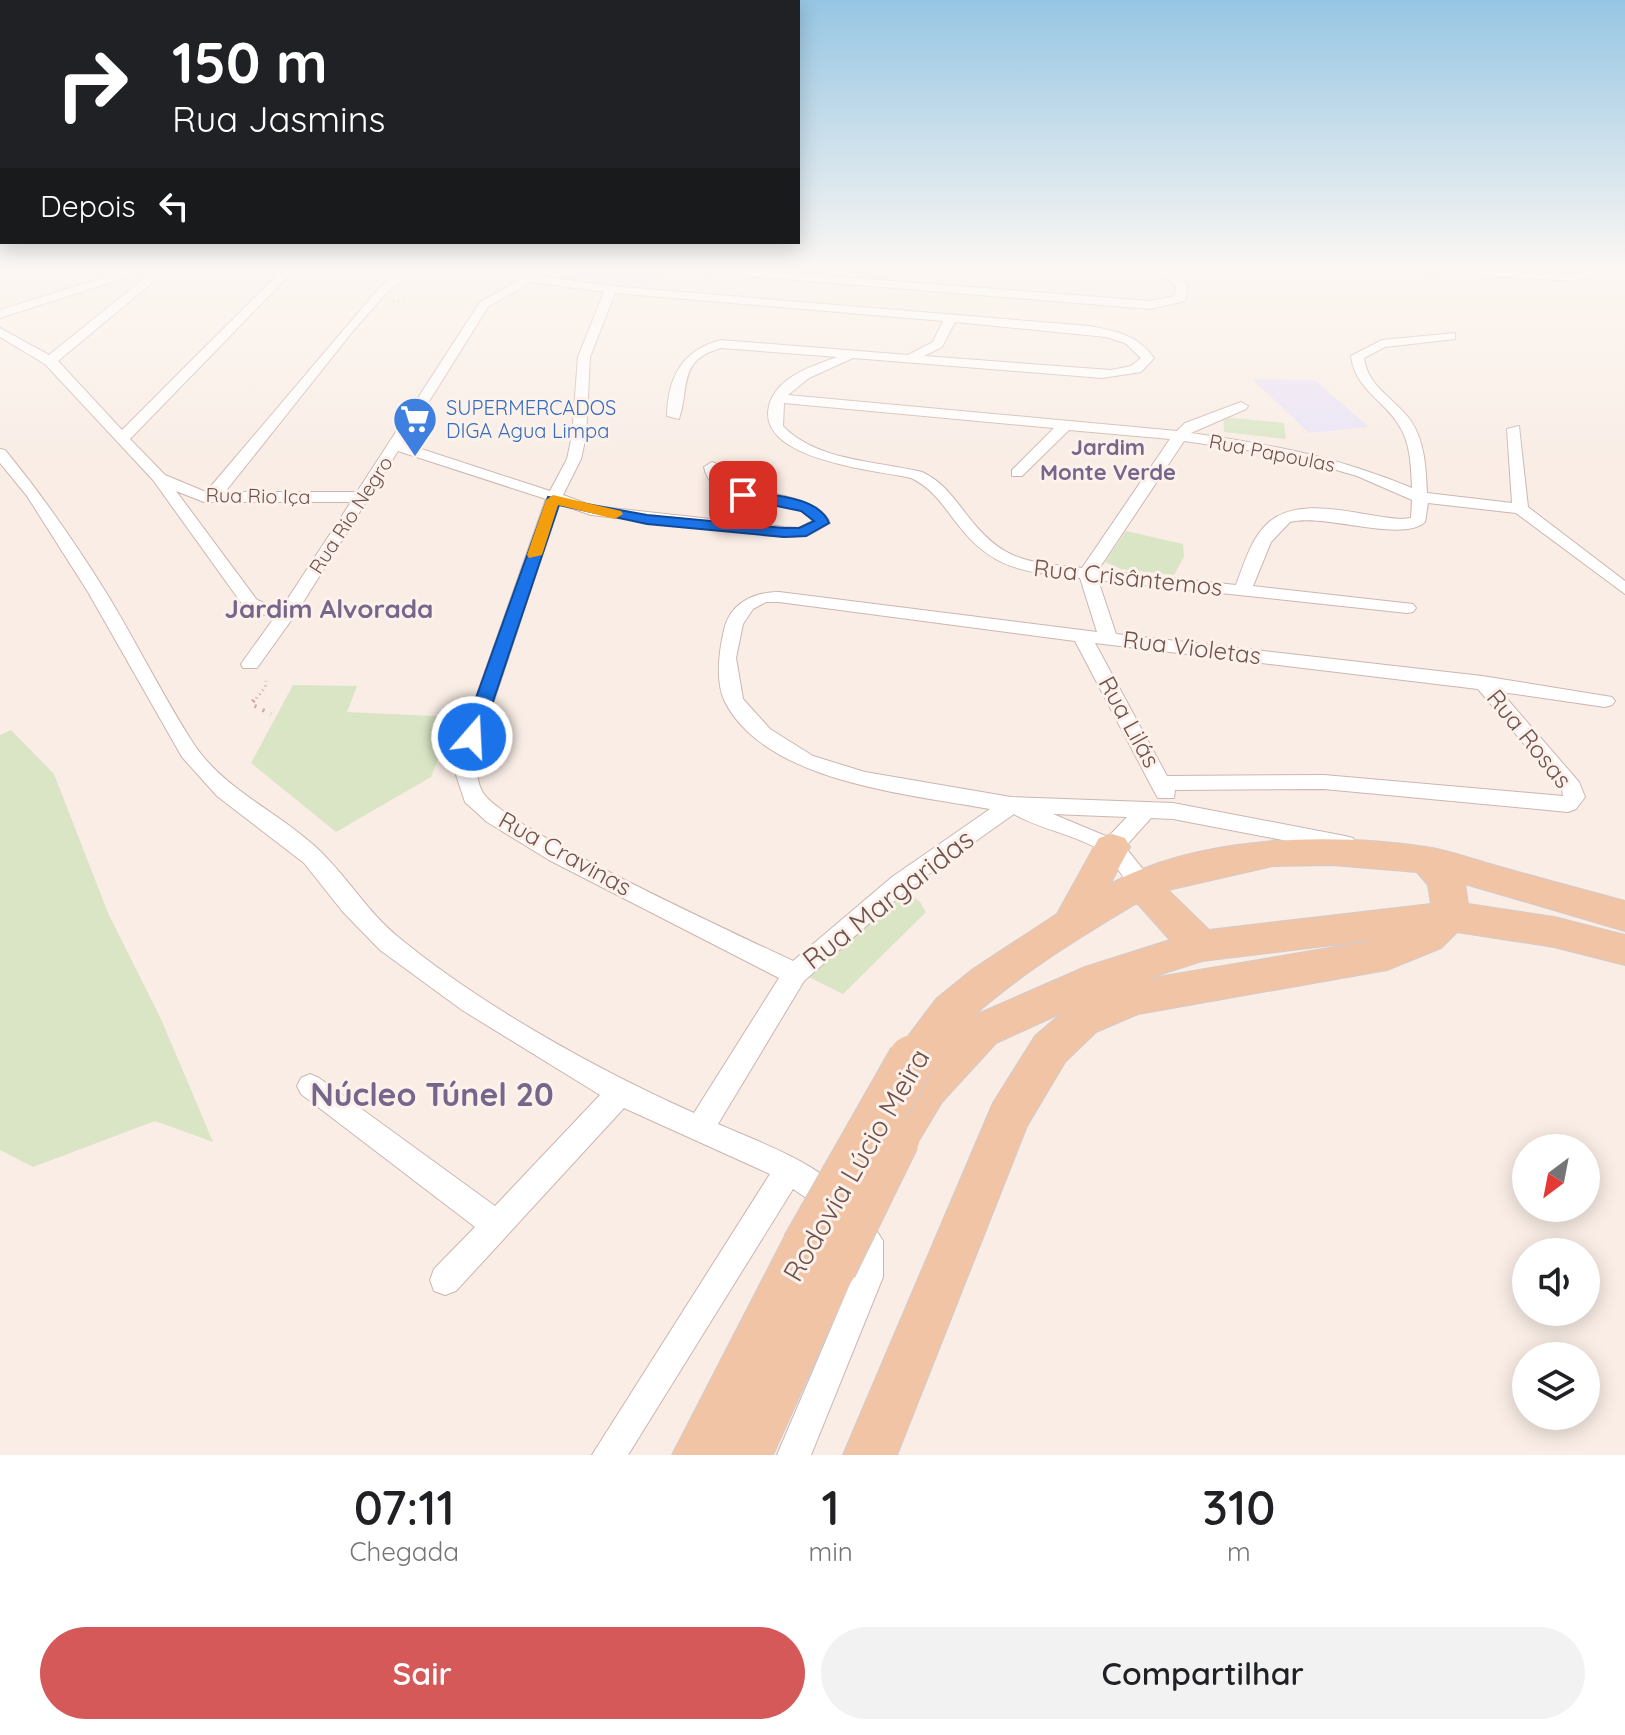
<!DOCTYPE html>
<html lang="pt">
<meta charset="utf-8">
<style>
:root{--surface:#fff;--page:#f2f2f2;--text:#202124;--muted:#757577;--accent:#d55958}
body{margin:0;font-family:Quicksand,sans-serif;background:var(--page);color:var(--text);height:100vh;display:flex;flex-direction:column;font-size:30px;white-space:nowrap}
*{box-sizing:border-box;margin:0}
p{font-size:26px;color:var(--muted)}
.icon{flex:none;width:44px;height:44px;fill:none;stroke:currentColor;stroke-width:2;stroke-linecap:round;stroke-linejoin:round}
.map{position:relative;height:1455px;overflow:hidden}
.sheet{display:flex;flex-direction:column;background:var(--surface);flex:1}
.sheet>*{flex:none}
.banner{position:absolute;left:0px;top:0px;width:800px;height:244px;box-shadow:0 4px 20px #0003;background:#202124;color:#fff;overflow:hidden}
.needle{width:52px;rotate:212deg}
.tools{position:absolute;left:1512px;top:1134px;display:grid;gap:16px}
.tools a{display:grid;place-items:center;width:88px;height:88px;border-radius:50%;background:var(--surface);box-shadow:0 4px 20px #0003;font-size:40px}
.pin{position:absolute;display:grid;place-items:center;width:68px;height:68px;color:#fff;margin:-34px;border-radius:16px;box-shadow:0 4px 12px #0006}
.me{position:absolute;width:88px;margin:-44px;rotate:19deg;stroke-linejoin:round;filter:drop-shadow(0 0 6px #0008)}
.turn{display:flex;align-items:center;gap:28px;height:168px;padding:0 40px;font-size:36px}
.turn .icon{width:104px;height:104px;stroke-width:2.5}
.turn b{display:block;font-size:56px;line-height:68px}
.then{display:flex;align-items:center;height:76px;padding:0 40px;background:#0003;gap:16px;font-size:30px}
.eta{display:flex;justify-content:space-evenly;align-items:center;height:136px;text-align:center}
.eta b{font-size:48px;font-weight:600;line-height:56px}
.button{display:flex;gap:16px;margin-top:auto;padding:16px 40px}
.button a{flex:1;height:92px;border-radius:48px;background:var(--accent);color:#fff;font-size:32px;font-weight:600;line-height:92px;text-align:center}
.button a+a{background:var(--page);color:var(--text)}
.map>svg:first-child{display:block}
.education{fill:#eae2f6}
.green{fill:#d9e5c5}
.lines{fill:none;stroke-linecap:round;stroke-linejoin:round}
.minor-casing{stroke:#ccb6b0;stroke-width:2}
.primary-casing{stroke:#d4cbca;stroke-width:2}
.path-far1{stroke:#d0aba3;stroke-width:3;stroke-dasharray:1 4;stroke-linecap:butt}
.path{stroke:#d0aba3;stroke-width:4;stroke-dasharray:2 7;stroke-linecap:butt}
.minor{fill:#fff;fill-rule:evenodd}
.primary{fill:#f1c4a5;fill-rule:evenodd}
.primary-bridge-casing{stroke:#d4cbca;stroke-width:49;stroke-linecap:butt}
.primary-bridge{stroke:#f1c4a5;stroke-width:47}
.route{fill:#1a73e8;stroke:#114b97;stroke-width:2}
.slow{fill:#f59e0b}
.labels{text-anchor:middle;stroke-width:6;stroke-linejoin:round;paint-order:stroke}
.far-shop-label{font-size:20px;fill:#366cbe;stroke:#fdf2eb;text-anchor:start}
.far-street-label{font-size:20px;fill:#6f524d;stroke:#fdf2eb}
.far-neighbourhood-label{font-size:22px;font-weight:bold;fill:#77668c;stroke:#fdf2eb}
.street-label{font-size:24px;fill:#6f524d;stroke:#fdf2eb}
.neighbourhood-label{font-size:26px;font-weight:bold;fill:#77668c;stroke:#fdf2eb}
.near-street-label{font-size:28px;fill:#6f524d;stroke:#fdf2eb}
.near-neighbourhood-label{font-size:32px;font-weight:bold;fill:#77668c;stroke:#fdf2eb}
</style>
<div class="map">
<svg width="1625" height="1455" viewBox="0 0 1625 1455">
<rect width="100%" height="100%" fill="#f9ede5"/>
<path class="education" d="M574 268H627L665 271 651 288 562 280Z
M1252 379 1315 380 1369 427 1309 433Z"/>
<path class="green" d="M1223 417 1284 423 1286 439 1224 432Z
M1126 531 1183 544 1184 557 1174 575 1121 569 1105 562Z
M293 685 357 686 347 712 455 717 431 777 336 832 251 763Z
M11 730 54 774 108 913 161 1019 213 1142 155 1121 33 1167 0 1150V735Z
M902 889 920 902 926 912 843 994 805 975Z"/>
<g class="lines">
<g class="minor-casing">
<path id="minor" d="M135 268 141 271 139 273 0 318V310Z
M157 268H170L58 361 122 430 284 268H296L130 439 165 475 206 492 380 287 406 268H419L388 291 353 331 225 492H357L480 302 538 270 544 273 541 276 611 286 1089 326C1116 331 1138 335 1154 358L1141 372 1102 378 853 358 809 378 788 395 1177 431 1185 423 1241 402 1248 406 1246 409 1191 433C1273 445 1335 456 1412 488 1411 468 1411 445 1400 427 1385 400 1355 390 1351 356L1382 340 1455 333V339L1385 347 1364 358C1368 388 1395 398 1411 421 1425 442 1426 469 1427 493L1512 503 1507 429 1519 426 1528 507 1625 581V594L1516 513 1428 503 1425 522C1402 543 1324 513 1290 522L1271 542 1253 586 1413 604 1416 608 1413 612 1407 613 1098 580 1116 634 1482 676 1612 697 1615 701 1612 705 1605 707 1501 692 1579 782 1585 797 1576 809 1568 812 1324 789 1175 790 1174 798H1158L1155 793 1075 641 779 602H766L753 609 743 624 736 658 743 699 770 729 813 756 865 772 1011 797 1173 803 1345 836 1353 838 1356 844 1353 850 1345 852 1173 819 1151 818 1125 847 1154 883 1151 889C1129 896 1120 867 1105 854 1085 837 1038 829 1014 814L908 889 804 981 718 1124C752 1139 833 1168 848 1202L843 1212 833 1216 793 1189 628 1455H592L770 1174 624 1108 456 1291 445 1295 434 1291 430 1280 434 1269 475 1227 301 1094 297 1086 301 1078 310 1074 319 1078 495 1206 600 1095 462 1010 380 950 343 912 304 863 217 796 182 757 88 592 27 496 0 463V449L5 450C42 495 76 544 107 594 137 643 163 697 195 746 227 792 281 813 320 851 348 878 367 911 397 936 479 1004 597 1070 694 1113L779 978 549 860 487 822 465 802 456 775 462 737 546 499 398 451 295 615 257 668H243L241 664 274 618 245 608 153 480 45 364 0 337V328L49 355ZM531 282 604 292 578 357 572 436 567 459 550 491 403 443 488 307ZM615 293 943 321 933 342 908 355 721 340C682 350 668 377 667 416L679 419C690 388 677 360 721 348L837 357C812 366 776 377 769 406 756 460 876 470 911 478 934 489 943 506 959 526 994 571 1027 572 1080 578L1097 632 779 592C754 592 730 603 724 630 719 652 715 681 725 702 767 783 910 794 990 809L892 877 793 961C743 937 499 826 482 791 473 774 479 755 482 737L559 504 591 515 784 537 807 536 830 523C820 497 757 491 730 485L722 478 717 464 712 462 704 467C715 516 788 488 813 521L799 528 784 527 593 506 563 495 581 459 586 436 590 357ZM955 322 1106 337 1125 343 1141 358 1131 366 1111 370 924 356 942 347ZM784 403 1054 428 1012 470V476H1022L1069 430 1170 439 1082 568C1027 562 1003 562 967 515 952 496 943 482 922 472 877 461 816 461 783 426ZM1184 441 1288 456 1357 476 1412 500 1411 518 1401 519C1362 517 1299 493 1267 524 1251 539 1244 564 1236 585L1098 570ZM176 491 204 502H351L281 609 257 600ZM1095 643 1478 689 1562 789 1563 796 1324 775 1167 776ZM1053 814 1127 817 1108 837Z
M681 268H726L1150 301 1175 296 1176 286 1151 268H1163L1188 285 1185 301 1150 309 687 271Z
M1400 268 1575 275 1587 272 1586 268H1596L1599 274 1575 281 1406 271Z
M858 1213 868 1217 883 1241V1277L811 1455H777L853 1277V1245L843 1227 848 1217Z"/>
</g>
<g class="primary-casing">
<path id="primary" d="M1112 834 1125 838 1130 847 1110 884C1197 836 1329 832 1426 847 1447 850 1469 858 1490 864 1535 877 1580 889 1625 901V931L1465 884 1468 904 1554 917 1625 935V965L1554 947 1457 932 1441 948 1387 970 1138 1014 1096 1032 1065 1062 1027 1126 897 1455H843L993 1103 1035 1036 1062 1013 996 1043 942 1102 912 1152 896 1158 880 1152 874 1138 911 1077 897 1072 891 1059 936 999 973 969 1057 914 1099 838ZM1332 865 1417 872 1428 885 1431 904 1209 930 1168 890 1273 866ZM1137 903 1170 940 1085 967 973 1016C1023 972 1080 937 1137 903ZM1382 939 1146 979 1202 961Z
M805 1223 822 1230 828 1245 833 1243 850 1250 857 1267 773 1455H672L788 1230Z"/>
</g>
<path class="path-far1" d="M393 301H406
M253 702 265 688 266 681"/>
<path class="path" d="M254 700 251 704 271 714"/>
<use href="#minor" class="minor"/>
<use href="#primary" class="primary"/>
<g class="primary-bridge-casing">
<path id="primary-bridge" d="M805 1247 912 1059
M833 1267 896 1138"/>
</g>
<use href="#primary-bridge" class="primary-bridge"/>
</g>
<linearGradient id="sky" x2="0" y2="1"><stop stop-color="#96c6e4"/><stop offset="0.57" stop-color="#fcf7f3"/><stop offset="1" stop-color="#fcf7f3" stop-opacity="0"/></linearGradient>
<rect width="1625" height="471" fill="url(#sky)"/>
<path class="route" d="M743 490C768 495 819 496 829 523L806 536 784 537 647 524 559 505 481 737 472 743 465 741 462 737 548 497 647 515 784 528H799L814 521 801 511 738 498V492Z"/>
<path class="slow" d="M553 495 621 511 623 514 615 519 558 505 542 555 529 558 527 555 546 500Z"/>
<defs>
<g id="supermarket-pin" transform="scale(2.3)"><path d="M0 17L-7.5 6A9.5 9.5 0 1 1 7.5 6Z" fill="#3f7fe0" stroke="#fdf2eb"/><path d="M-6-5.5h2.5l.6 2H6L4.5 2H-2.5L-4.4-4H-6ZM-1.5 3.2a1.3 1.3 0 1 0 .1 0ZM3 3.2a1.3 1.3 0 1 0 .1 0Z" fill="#fff"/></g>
</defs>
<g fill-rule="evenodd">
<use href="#supermarket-pin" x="415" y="419"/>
</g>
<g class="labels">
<g class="far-shop-label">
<text x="446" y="415">SUPERMERCADOS<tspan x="446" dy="23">DIGA Agua Limpa</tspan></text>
</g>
<g class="far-street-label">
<text transform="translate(1272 453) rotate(11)" y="7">Rua Papoulas</text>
<text transform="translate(258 496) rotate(1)" y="7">Rua Rio Iça</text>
<text transform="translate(351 515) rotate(-57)" y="7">Rua Rio Negro</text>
</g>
<g class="far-neighbourhood-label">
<text x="1108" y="455">Jardim<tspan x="1108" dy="25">Monte Verde</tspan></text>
</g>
<g class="street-label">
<text transform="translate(1128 578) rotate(6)" y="8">Rua Crisântemos</text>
<text transform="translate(1192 648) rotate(7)" y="8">Rua Violetas</text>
<text transform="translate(1129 722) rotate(61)" y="8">Rua Lilás</text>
<text transform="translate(1529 739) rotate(51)" y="8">Rua Rosas</text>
<text transform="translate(565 854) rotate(29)" y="8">Rua Cravinas</text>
</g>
<g class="neighbourhood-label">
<text x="329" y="618">Jardim Alvorada</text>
</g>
<g class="near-street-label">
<text transform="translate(888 899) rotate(-38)" y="10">Rua Margaridas</text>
<text transform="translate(856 1165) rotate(-60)" y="10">Rodovia Lúcio Meira</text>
</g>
<g class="near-neighbourhood-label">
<text x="432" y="1106">Núcleo Túnel 20</text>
</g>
</g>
</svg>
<div class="tools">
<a><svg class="needle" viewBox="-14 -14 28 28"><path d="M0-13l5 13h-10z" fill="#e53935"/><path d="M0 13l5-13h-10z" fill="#757577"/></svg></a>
<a><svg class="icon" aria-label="sound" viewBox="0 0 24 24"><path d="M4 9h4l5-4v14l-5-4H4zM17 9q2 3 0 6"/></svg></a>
<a><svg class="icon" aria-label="layers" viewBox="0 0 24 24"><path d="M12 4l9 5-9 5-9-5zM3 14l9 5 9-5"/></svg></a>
</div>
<div class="pin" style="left:743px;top:495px;background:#d93025"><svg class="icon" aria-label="arrive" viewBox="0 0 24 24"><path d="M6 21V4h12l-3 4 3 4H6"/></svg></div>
<svg class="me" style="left:472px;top:737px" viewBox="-20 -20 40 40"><circle r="17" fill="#1a73e8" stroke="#fff" stroke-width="3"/><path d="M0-11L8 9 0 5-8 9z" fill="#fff"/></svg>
<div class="banner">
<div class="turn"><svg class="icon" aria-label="right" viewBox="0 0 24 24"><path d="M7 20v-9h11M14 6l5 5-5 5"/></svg><div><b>150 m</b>Rua Jasmins</div></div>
<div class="then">Depois<svg class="icon" aria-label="left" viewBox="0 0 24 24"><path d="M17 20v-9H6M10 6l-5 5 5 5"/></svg></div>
</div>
</div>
<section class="sheet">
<div class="eta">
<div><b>07:11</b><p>Chegada</p></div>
<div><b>1</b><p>min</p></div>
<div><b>310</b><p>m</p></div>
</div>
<div class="button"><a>Sair</a><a>Compartilhar</a></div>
</section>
